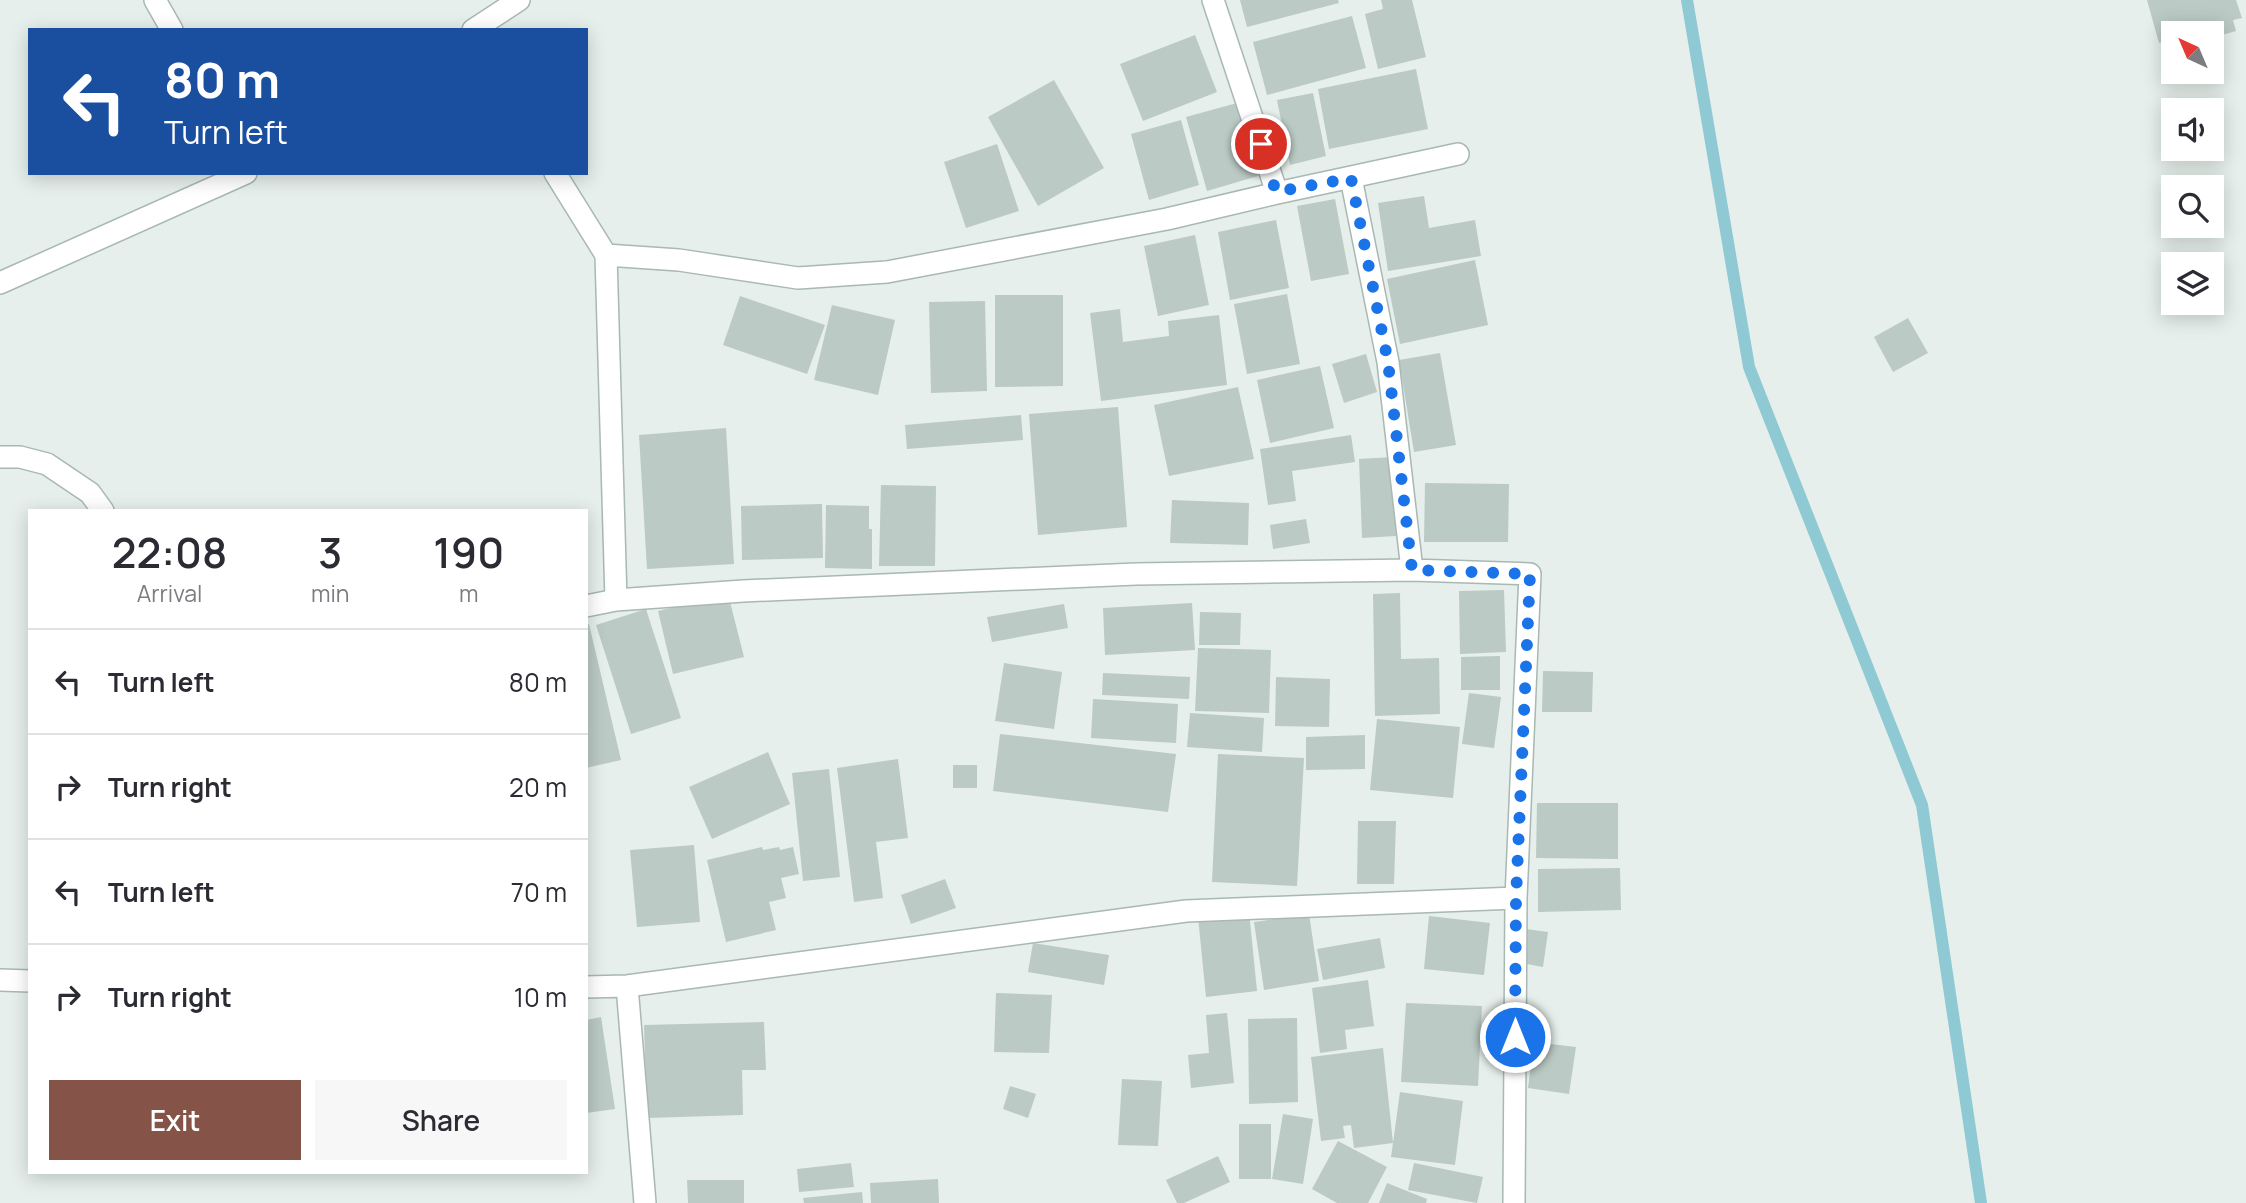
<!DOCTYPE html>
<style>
:root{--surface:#fff;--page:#f7f7f7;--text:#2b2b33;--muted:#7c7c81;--line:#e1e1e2;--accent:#855347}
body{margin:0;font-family:Manrope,sans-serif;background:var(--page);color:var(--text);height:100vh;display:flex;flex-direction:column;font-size:26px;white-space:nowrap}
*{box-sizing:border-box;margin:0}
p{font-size:23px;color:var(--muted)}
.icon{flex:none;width:38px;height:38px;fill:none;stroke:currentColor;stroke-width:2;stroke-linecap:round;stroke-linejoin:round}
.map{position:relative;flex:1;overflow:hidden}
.details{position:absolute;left:28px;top:509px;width:560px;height:665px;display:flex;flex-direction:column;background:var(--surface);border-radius:0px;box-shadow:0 4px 18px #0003}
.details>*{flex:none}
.banner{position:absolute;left:28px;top:28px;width:560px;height:147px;border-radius:0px;box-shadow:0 4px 18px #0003;background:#1a4fa0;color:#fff;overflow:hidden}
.needle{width:46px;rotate:316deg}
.controls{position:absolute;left:2161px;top:21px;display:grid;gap:14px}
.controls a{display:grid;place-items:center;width:63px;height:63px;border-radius:0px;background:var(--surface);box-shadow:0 4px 18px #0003;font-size:35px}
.pin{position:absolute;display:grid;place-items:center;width:60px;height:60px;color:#fff;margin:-30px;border:4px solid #fff;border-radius:50%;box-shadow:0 2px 7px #0007}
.me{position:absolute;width:77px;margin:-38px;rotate:0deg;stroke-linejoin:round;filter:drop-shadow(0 0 5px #0008)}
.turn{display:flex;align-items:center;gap:24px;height:147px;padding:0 21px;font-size:32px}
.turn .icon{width:91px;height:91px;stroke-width:2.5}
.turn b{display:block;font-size:49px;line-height:60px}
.eta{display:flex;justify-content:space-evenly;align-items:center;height:119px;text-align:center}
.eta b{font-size:42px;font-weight:600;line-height:49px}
.cta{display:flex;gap:14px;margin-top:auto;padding:14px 21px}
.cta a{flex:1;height:80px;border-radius:0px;background:var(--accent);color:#fff;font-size:28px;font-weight:600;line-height:80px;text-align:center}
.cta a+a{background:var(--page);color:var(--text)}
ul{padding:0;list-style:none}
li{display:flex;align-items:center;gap:21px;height:105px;padding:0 21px;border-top:2px solid var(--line)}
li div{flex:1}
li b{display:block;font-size:26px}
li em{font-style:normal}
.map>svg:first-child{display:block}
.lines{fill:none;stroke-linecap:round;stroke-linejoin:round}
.stream{stroke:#8ec9d4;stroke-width:12}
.building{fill:#bbcac4}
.minor-casing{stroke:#a8b8b2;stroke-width:24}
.minor{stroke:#fff;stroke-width:21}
.route{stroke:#1a73e8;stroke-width:12;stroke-dasharray:0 21.6}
</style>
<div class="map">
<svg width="2246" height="1203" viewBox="0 0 2246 1203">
<rect width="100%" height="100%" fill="#e6efeb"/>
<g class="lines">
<path class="stream" d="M1687 0 1749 367 1922 805 1981 1203"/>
</g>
<path class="building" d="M1240 0H1338L1339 3 1247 27Z
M1381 0H1412L1426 57 1378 69 1365 14 1383 9Z
M2147 0H2236L2242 18 2233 20 2236 31 2212 38V33H2200L2199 31 2174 33V39L2159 43Z
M1352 16 1366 68 1267 95 1253 42Z
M1195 35 1217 92 1143 121 1120 64Z
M1416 69 1428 129 1329 149 1318 89Z
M1054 80 1104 168 1038 206 988 117Z
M1313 93 1326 156 1290 165 1277 100Z
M1237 103 1258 176 1207 191 1186 117Z
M1181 120 1199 185 1149 200 1131 134Z
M997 144 1019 211 966 228 944 162Z
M1424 196 1429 228 1475 220 1481 256 1388 271 1378 203Z
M1335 199 1349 274 1311 281 1297 206Z
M1276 220 1289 288 1230 300 1218 232Z
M1195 235 1209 305 1158 316 1144 246Z
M1475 260 1488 325 1400 344 1387 279Z
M1287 294 1300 364 1247 374 1234 304Z
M995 295H1063V386L995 387Z
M740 296 825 325 807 374 723 345Z
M985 301 987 391 931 393 929 302Z
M832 305 895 320 878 395 814 380Z
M1120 309 1123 342 1169 336 1168 321 1219 315 1227 385 1101 401 1090 313Z
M1908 318 1928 353 1893 372 1874 337Z
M1440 353 1456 445 1414 452 1399 360Z
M1366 354 1377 392 1344 403 1332 364Z
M1320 366 1334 428 1270 443 1257 380Z
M1238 387 1254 459 1169 476 1154 405Z
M1118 407 1127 527 1038 535 1029 414Z
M1021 415 1023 440 907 449 905 425Z
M726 428 734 564 647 569 639 435Z
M1351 435 1355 462 1292 471 1296 501 1268 505 1260 449Z
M1393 457 1396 536 1362 538 1359 459Z
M1425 483 1509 484 1508 542H1424Z
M881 485 936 486 935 566H879Z
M1172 500 1249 503 1248 545 1170 543Z
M822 504 823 558 742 560 741 506Z
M826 505 869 506V529H872V569L825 568Z
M1306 519 1310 543 1273 549 1270 525Z
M1504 590 1506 652 1460 654 1459 591Z
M1400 593 1401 659 1439 658 1440 714 1375 716 1373 594Z
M728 594 744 657 673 674 658 611Z
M1192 603 1195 650 1105 655 1103 608Z
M1064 604 1068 628 992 642 987 617Z
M646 609 681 718 631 734 596 625Z
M1200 612 1241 613 1240 645H1199Z
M586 624H589L621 760 586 768Z
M1198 648 1271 650 1269 713 1195 711Z
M1500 656V690H1461V657Z
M1004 663 1062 672 1054 729 995 721Z
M1543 671 1593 672 1592 712H1542Z
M1103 673 1190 677 1189 699 1102 695Z
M1276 677 1330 679 1329 727 1275 726Z
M1469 693 1501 697 1494 748 1462 744Z
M1093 699 1178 704 1176 743 1091 738Z
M1190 713 1264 718 1262 752 1187 747Z
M1377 719 1460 727 1453 798 1370 790Z
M1000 734 1176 754 1168 812 993 791Z
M1365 735V769L1306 770V737Z
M768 752 790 804 712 839 689 787Z
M1218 754 1304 758 1297 886 1212 882Z
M898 759 908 838 876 842 883 898 854 902 837 768Z
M953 765H977V788H953Z
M829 769 840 877 803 881 792 773Z
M1537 803H1618V859L1536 858Z
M1358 821H1396L1394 884H1357Z
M694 845 700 922 637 927 630 850Z
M762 847 763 850 779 847 780 850 793 847 799 874 781 878 786 898 769 902 776 930 726 942 707 860Z
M1620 868 1621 910 1538 912V869Z
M945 879 956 908 911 924 901 895Z
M1249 911 1257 991 1206 997 1198 917Z
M1309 914 1319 981 1264 990 1254 922Z
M1429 916 1490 923 1484 975 1424 969Z
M1526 929 1548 932 1543 967 1521 963Z
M1380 938 1385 968 1323 980 1317 949Z
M1033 943 1109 955 1104 985 1028 972Z
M1368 980 1374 1026 1345 1030 1347 1049 1320 1053 1312 988Z
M996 993 1052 995 1049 1053 994 1052Z
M1406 1003 1482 1006 1478 1086 1401 1082Z
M1227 1013 1234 1083 1191 1088 1188 1055 1209 1053 1206 1015Z
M601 1017 615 1109 586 1113V1020Z
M1297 1018 1298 1102 1249 1104 1248 1019Z
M764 1022 766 1070H742L743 1115 647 1118 644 1025Z
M1534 1042 1576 1047 1569 1094 1528 1088Z
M1383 1048 1393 1143 1400 1092 1463 1101 1455 1165 1391 1157 1393 1143 1354 1148 1351 1125 1343 1126 1345 1138 1321 1141 1311 1057Z
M1122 1079 1162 1081 1158 1146 1118 1145Z
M1010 1086 1036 1094 1028 1118 1003 1109Z
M1283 1114 1313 1119 1303 1184 1272 1179Z
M1239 1124H1271V1179H1239Z
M1338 1141 1387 1167 1368 1203H1337L1312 1189Z
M1218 1156 1230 1182 1184 1203H1177L1166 1180Z
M851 1163 854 1187 799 1192 797 1169Z
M1414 1163 1483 1177 1477 1203 1408 1190Z
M938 1179 939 1203H871L870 1183Z
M687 1180H744V1203H688Z
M1387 1183 1427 1199 1426 1203H1379Z
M862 1192 863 1203H804L803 1198Z"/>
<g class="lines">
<g class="minor-casing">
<path id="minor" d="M155 0 172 30
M1213 0 1277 193
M473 30 519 0
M555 173 606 255 616 600
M1351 178 1388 362 1412 570
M606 255 679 260 798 278 887 272 1167 219 1277 193 1458 154
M0 283 246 173
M0 457H20L47 464 90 493 103 511
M586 606 616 600 743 591 1136 574 1412 570 1530 574 1516 898 1514 1203
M0 980 30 981
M627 986 645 1203
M586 987 627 986 1186 911 1516 898"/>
</g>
<use href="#minor" class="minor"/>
</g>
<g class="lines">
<path class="route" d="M1261 144 1276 192 1351 178 1388 362 1412 570 1530 574 1516 898 1515 1037"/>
</g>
</svg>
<div class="controls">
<a><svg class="needle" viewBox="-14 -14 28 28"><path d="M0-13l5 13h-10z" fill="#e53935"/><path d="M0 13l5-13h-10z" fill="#7c7c81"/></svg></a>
<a><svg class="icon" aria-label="sound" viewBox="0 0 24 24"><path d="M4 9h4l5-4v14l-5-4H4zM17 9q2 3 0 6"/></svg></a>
<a><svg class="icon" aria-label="search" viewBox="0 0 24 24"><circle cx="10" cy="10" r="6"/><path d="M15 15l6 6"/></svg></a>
<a><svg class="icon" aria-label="layers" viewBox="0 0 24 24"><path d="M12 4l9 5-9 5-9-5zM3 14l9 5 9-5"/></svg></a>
</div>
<div class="pin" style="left:1261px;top:144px;background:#d93025"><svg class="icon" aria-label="arrive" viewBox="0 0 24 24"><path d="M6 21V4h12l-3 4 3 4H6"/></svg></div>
<svg class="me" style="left:1515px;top:1037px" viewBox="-20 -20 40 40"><circle r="17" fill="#1a73e8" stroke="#fff" stroke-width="3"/><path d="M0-11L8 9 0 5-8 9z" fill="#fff"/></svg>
<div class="banner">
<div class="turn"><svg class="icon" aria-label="left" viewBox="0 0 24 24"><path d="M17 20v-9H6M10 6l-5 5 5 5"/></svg><div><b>80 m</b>Turn left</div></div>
</div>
<section class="details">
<div class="eta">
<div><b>22:08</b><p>Arrival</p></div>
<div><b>3</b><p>min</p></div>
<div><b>190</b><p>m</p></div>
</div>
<ul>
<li><svg class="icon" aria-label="left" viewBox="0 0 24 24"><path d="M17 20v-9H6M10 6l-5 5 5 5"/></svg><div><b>Turn left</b></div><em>80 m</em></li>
<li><svg class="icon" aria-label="right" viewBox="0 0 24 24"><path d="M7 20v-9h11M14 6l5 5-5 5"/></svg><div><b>Turn right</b></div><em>20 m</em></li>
<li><svg class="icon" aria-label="left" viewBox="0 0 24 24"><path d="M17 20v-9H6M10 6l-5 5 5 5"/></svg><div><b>Turn left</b></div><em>70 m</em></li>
<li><svg class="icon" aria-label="right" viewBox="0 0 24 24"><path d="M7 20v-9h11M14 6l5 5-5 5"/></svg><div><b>Turn right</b></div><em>10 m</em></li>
</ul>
<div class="cta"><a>Exit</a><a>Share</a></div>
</section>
</div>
